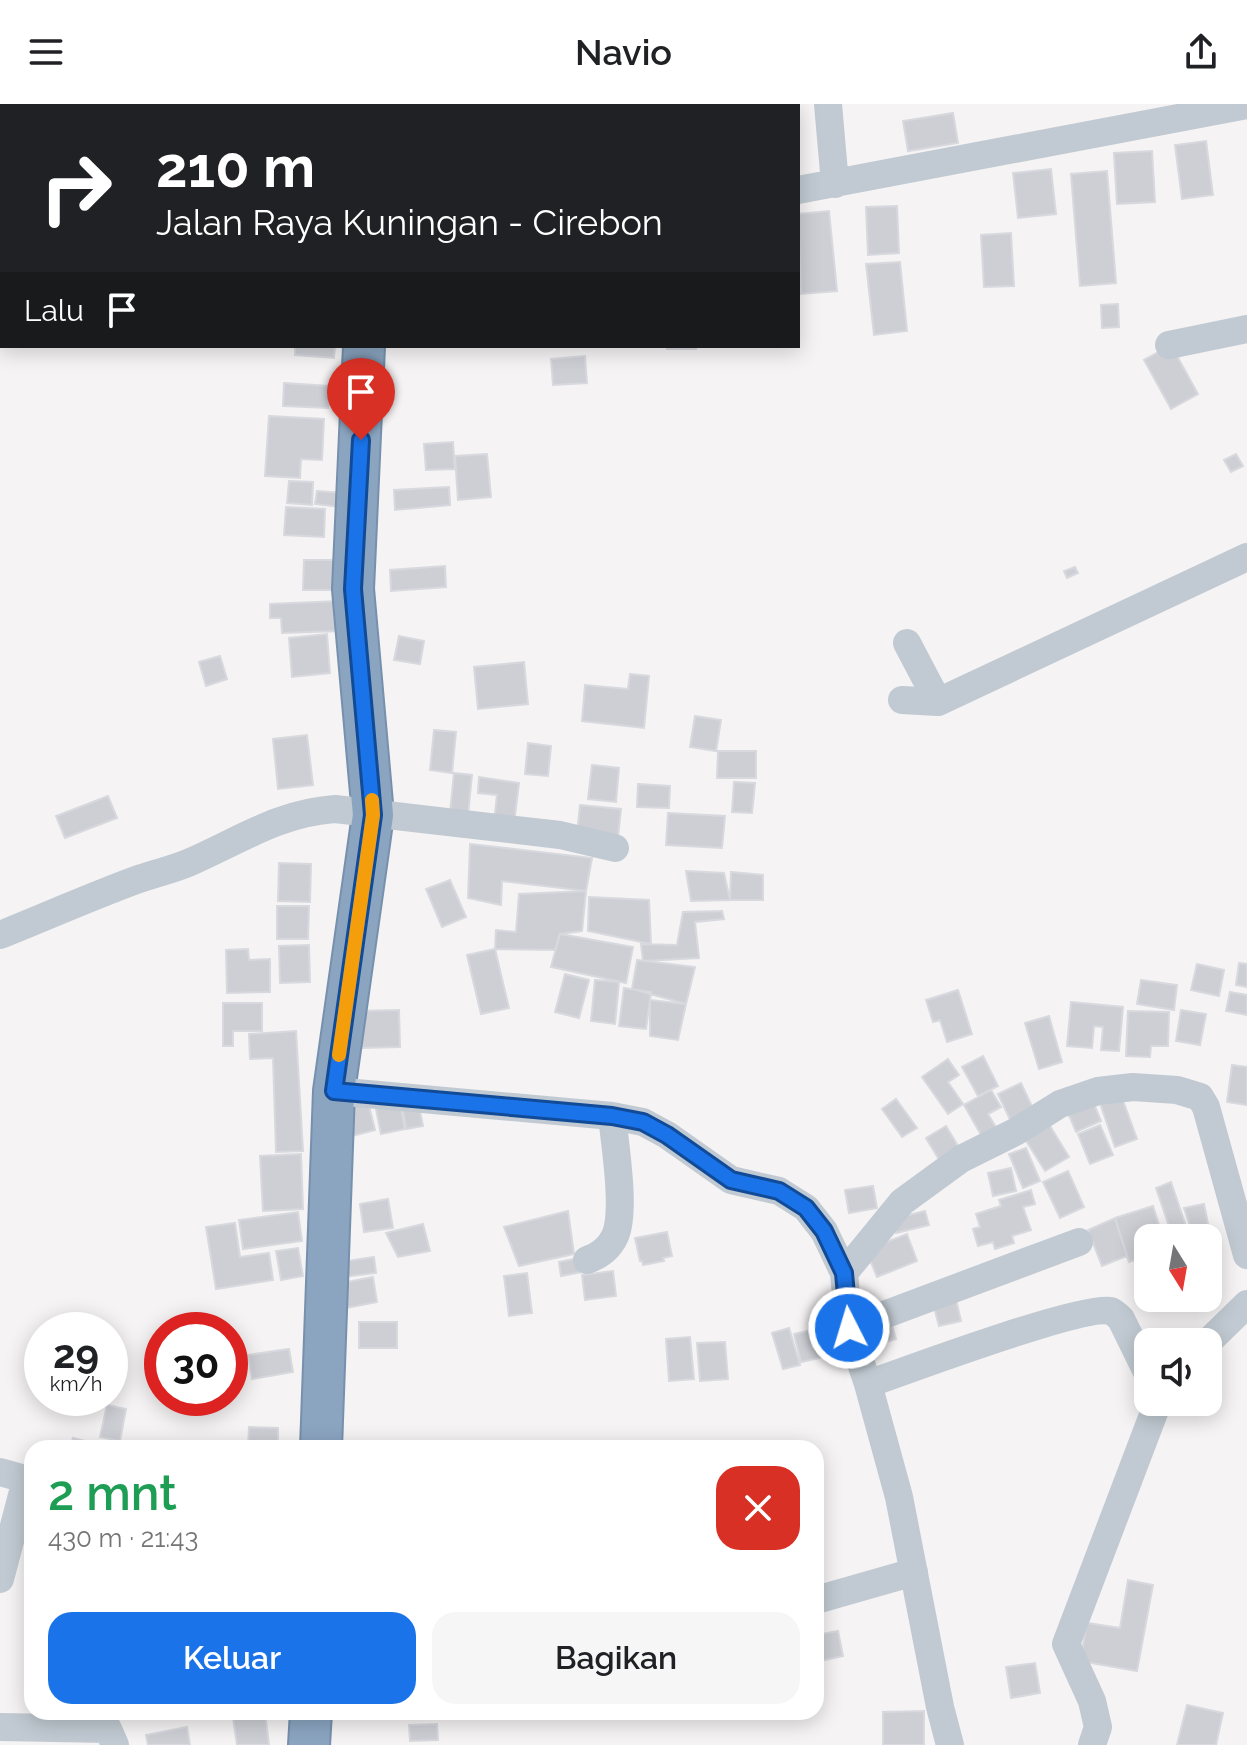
<!DOCTYPE html>
<html lang="id">
<meta charset="utf-8">
<style>
:root{--surface:#fff;--page:#f6f6f6;--text:#202124;--muted:#757577;--accent:#1a73e8}
body{margin:0;font-family:Raleway,sans-serif;background:var(--page);color:var(--text);height:100vh;display:flex;flex-direction:column;font-size:30px;white-space:nowrap}
*{box-sizing:border-box;margin:0}
p{font-size:26px;color:var(--muted)}
.icon{flex:none;width:44px;height:44px;fill:none;stroke:currentColor;stroke-width:2;stroke-linecap:round;stroke-linejoin:round}
.map{position:relative;flex:1;overflow:hidden}
.side{position:absolute;left:24px;top:1336px;width:800px;height:280px;display:flex;flex-direction:column;background:var(--surface);border-radius:24px;box-shadow:0 4px 20px #0003}
.side>*{flex:none}
.hud{position:absolute;left:0px;top:0px;width:800px;height:244px;box-shadow:0 4px 20px #0003;background:#202124;color:#fff;overflow:hidden}
.needle{width:52px;rotate:169deg}
.fabs{position:absolute;left:1134px;top:1120px;display:grid;gap:16px}
.fabs a{display:grid;place-items:center;width:88px;height:88px;border-radius:16px;background:var(--surface);box-shadow:0 4px 20px #0003;font-size:40px}
.speed{position:absolute;left:24px;top:1208px;display:flex;gap:16px;font-size:40px;font-weight:700;text-align:center}
.speed>*{display:grid;place-content:center;width:104px;height:104px;border-radius:50%;background:var(--surface);box-shadow:0 4px 20px #0003;line-height:1}
.speed small{font-size:20px;font-weight:400}
.speed .limit{border:12px solid #d22;background:#fff;color:#111}
.pin{position:absolute;display:grid;place-items:center;width:68px;height:68px;color:#fff;margin:-82px -34px;border-radius:50% 50% 50% 0;rotate:-45deg;box-shadow:0 0 8px #0007}
.pin .icon{rotate:45deg}
.me{position:absolute;width:88px;margin:-44px;rotate:355deg;stroke-linejoin:round;filter:drop-shadow(0 0 6px #0008)}
.turn{display:flex;align-items:center;gap:28px;height:168px;padding:0 24px;font-size:36px}
.turn .icon{width:104px;height:104px;stroke-width:2.5}
.turn b{display:block;font-size:56px;line-height:68px}
.then{display:flex;align-items:center;height:76px;padding:0 24px;background:#0003;gap:16px;font-size:30px}
.round{display:grid;place-items:center;flex:none;width:84px;height:84px;border-radius:24px;background:var(--page)}
.headline{display:flex;align-items:center;justify-content:space-between;height:136px;padding:0 24px}
h1{font-size:48px;font-weight:600;line-height:60px;color:#1e9e55}
.primary-button{display:flex;gap:16px;margin-top:auto;padding:16px 24px}
.primary-button a{flex:1;height:92px;border-radius:24px;background:var(--accent);color:#fff;font-size:32px;font-weight:600;line-height:92px;text-align:center}
.primary-button a+a{background:var(--page);color:var(--text)}
header{display:flex;justify-content:space-between;align-items:center;height:104px;padding:0 24px;background:var(--surface);font-size:36px;font-weight:600}
.map>svg:first-child{display:block}
.building{fill:#cdcfd5;stroke:#d7d9de;stroke-width:2}
.lines{fill:none;stroke-linecap:round;stroke-linejoin:round}
.highway-casing{stroke:#7690ad;stroke-width:44}
.minor{stroke:#c1cad2;stroke-width:28}
.highway{stroke:#8ba5c1;stroke-width:40}
.route-casing{stroke:#114b97;stroke-width:20}
.route{stroke:#1a73e8;stroke-width:14}
.slow{stroke:#f59e0b;stroke-width:14}
</style>
<header><svg class="icon" aria-label="menu" viewBox="0 0 24 24"><path d="M4 6h16M4 12h16M4 18h16"/></svg>Navio<svg class="icon" aria-label="share" viewBox="0 0 24 24"><path d="M12 15V3M7 8l5-5 5 5M5 13v7h14v-7"/></svg></header>
<div class="map">
<svg width="1247" height="1641" viewBox="0 0 1247 1641">
<rect width="100%" height="100%" fill="#f5f3f3"/>
<path class="building" d="M513 0H548V2H513Z
M953 9 958 39 908 47 903 17Z
M1206 37 1213 91 1182 95 1175 41Z
M1152 47 1155 98 1117 100 1114 49Z
M1051 65 1056 110 1018 114 1013 69Z
M1107 67 1116 179 1080 182 1071 70Z
M897 102 899 149 868 151 866 103Z
M829 107 837 187 801 190 798 110Z
M1011 129 1014 182 984 183 981 131Z
M900 158 907 227 874 231 866 160Z
M1118 200 1119 223 1102 224 1101 201Z
M1171 241 1198 290 1171 305 1144 256Z
M295 242H335L334 254 295 251Z
M667 242H696V245H667Z
M585 252 587 279 553 281 551 255Z
M284 279 330 282 328 304 283 302Z
M269 312 324 315 322 356 301 355 300 374 265 372Z
M453 338 455 365 426 366 424 340Z
M487 350 491 393 458 396 455 352Z
M1236 350 1243 362 1231 368 1224 356Z
M289 377 313 378 312 401 287 399Z
M449 383 450 401 395 406 394 386Z
M317 387 341 389 339 403 315 400Z
M286 403 325 405 324 433 284 431Z
M304 456H341V486H303Z
M445 462 446 483 391 487 390 466Z
M1075 463 1078 469 1067 474 1064 467Z
M339 497 340 527 282 529 281 514H270V500Z
M327 530 330 569 292 573 289 534Z
M399 532 424 537 420 560 394 556Z
M220 552 227 575 206 582 199 558Z
M524 558 528 600 478 605 474 563Z
M630 570 649 572 644 624 582 617 585 581 628 585Z
M695 612 721 616 716 647 690 643Z
M434 626 456 628 452 669 430 666Z
M307 631 313 681 278 685 273 635Z
M528 639 551 642 548 672 525 670Z
M718 647H756V674H717Z
M592 661 619 664 616 698 588 695Z
M454 669 472 671 468 711 450 709Z
M479 673 519 679 514 720 494 718 497 691 478 689Z
M734 678 755 679 752 709 732 708Z
M638 680 670 682 669 704 637 703Z
M108 692 117 714 65 734 56 712Z
M580 701 621 705 618 733 577 729Z
M668 709 725 712 722 744 666 741Z
M470 740 592 754 586 787 502 777 501 801 468 794Z
M279 759 311 760 310 798 278 797Z
M686 767 724 769 730 796 691 797Z
M731 768 763 771V796H730Z
M450 776 466 813 442 823 426 785Z
M586 787 582 827 560 830 555 846 495 845 496 826 516 828 519 790Z
M589 793 649 796 651 840 588 827Z
M277 802H309L308 835H277Z
M722 807 724 815 695 818 699 854 643 857 641 840 677 841 683 808Z
M560 830 633 843 626 879 551 863Z
M309 841 310 878 280 879 279 842Z
M248 845 249 856 270 855V888L227 889 226 846Z
M495 845 509 904 481 910 467 851Z
M637 856 695 863 686 900 632 885Z
M1239 859 1247 860V883L1236 881Z
M1197 860 1224 866 1219 892 1191 886Z
M565 870 589 876 579 914 555 908Z
M595 876 619 878 615 920 591 917Z
M1141 876 1177 881 1174 906 1137 900Z
M624 884 651 888 646 925 619 922Z
M958 886 972 930 947 938 940 916 933 918 926 896Z
M1230 888 1247 891V911L1226 907Z
M650 896 686 900 678 936 650 932Z
M1071 898 1123 903 1119 947 1101 946 1103 923 1094 922 1092 944 1067 942Z
M223 899H262V927H233V942H223Z
M399 906 400 943 361 944 359 907Z
M1181 906 1206 910 1200 941 1176 937Z
M1128 907 1169 908 1168 942H1151L1150 953 1126 952Z
M1049 912 1062 958 1039 965 1025 919Z
M296 927 303 1047 276 1048 273 954 250 955 249 930Z
M983 952 998 982 978 992 962 963Z
M948 955 959 971 948 978 963 1000 948 1010 922 973Z
M1232 961 1247 963V1001L1227 998Z
M1021 979 1035 1009 1012 1020 998 990Z
M991 986 1001 1003 988 1010 1000 1030 985 1038 964 1001Z
M1121 991 1137 1035 1115 1043 1100 999Z
M1091 993 1101 1017 1076 1028 1066 1004Z
M367 994 375 1026 352 1032 343 1000Z
M399 995 405 1025 381 1030 375 1000Z
M896 995 917 1024 902 1033 882 1005Z
M418 997 423 1022 406 1025 402 1000Z
M1047 1017 1069 1053 1045 1067 1023 1032Z
M1100 1021 1113 1051 1090 1060 1078 1030Z
M946 1022 961 1047 941 1059 926 1034Z
M1026 1044 1040 1077 1023 1084 1009 1050Z
M301 1050 303 1105 263 1107 260 1052Z
M1011 1064 1016 1087 993 1092 988 1069Z
M1068 1067 1084 1103 1060 1114 1043 1078Z
M1171 1078 1190 1134H1173L1156 1084Z
M873 1082 877 1104 849 1109 845 1086Z
M1031 1086 1035 1100 1023 1103 1031 1126 1012 1132 1014 1139 995 1145 993 1138 978 1142 973 1125 980 1123 976 1110 1001 1102 999 1096Z
M388 1095 393 1124 364 1128 360 1100Z
M1204 1100 1211 1134H1194L1184 1104Z
M1153 1102 1163 1134H1148V1152L1129 1158 1115 1114Z
M568 1107 574 1150 519 1162 504 1123Z
M925 1107 929 1121 896 1129 893 1115Z
M298 1108 302 1137 243 1145 239 1116Z
M1115 1114 1127 1152 1102 1162 1088 1126Z
M235 1119 240 1153 269 1149 273 1176 216 1185 206 1123Z
M423 1120 430 1147 398 1153 386 1129Z
M667 1128 672 1152 663 1154 664 1157 643 1161 642 1157H640L635 1134Z
M907 1130 917 1157 877 1173 866 1146Z
M298 1144 303 1172 281 1176 276 1147Z
M374 1153 376 1169 336 1174 334 1159Z
M579 1154 582 1168 561 1172 559 1158Z
M613 1167 616 1192 585 1196 582 1171Z
M527 1169 532 1209 509 1212 504 1172Z
M373 1173 377 1198 341 1205 337 1180Z
M955 1191 961 1217 939 1222 932 1196Z
M890 1214 896 1235 862 1245 856 1224Z
M359 1218H397V1244H359Z
M835 1221 841 1249 801 1258 794 1230Z
M789 1224 800 1261 783 1265 772 1229Z
M690 1233 694 1275 669 1277 666 1235Z
M725 1238 728 1275 700 1277 697 1239Z
M289 1245 293 1268 252 1275 248 1251Z
M107 1301 126 1305 120 1337 100 1333Z
M249 1323 278 1324V1344H248Z
M73 1334 97 1340 96 1344H70Z
M1128 1476 1153 1481 1137 1567 1080 1557 1087 1519 1120 1524Z
M838 1527 843 1552 816 1558V1531Z
M1035 1559 1040 1589 1011 1594 1006 1563Z
M1187 1601 1223 1609 1216 1641H1177Z
M924 1607V1641H883V1608Z
M128 1608H151L150 1613Z
M265 1609 269 1641H237L233 1613Z
M437 1620 438 1636 410 1637 409 1621Z
M187 1623 190 1641H148L146 1631Z"/>
<g class="lines">
<g class="highway-casing">
<path id="highway" d="M379 2V0
M321 1344 334 987 373 711 353 485 364 242
M309 1641 311 1608"/>
</g>
<path class="minor" d="M828 0 835 80
M123 2 129 0
M0 42 2 41
M798 86 1247 1
M1169 241 1247 225
M907 539 938 598
M902 596 938 598 1247 453
M0 831C45 813 90 793 136 776 153 770 171 766 188 759 239 737 278 709 335 705L560 731 615 744
M334 987 612 1012 643 1018 667 1031 731 1076 779 1087 806 1104 824 1127 844 1169 849 1224 868 1280 899 1393 940 1603 950 1641
M587 1156C599 1152 609 1145 615 1132 626 1108 615 1041 612 1012
M844 1169 902 1098 961 1055 1017 1027 1060 1000 1098 987 1133 983 1177 986 1200 993 1206 1003 1247 1151
M849 1224 1079 1138
M1208 1238 1247 1200
M868 1280C904 1267 1085 1200 1111 1207 1115 1209 1118 1212 1121 1215L1148 1270
M0 1368 32 1377
M0 1475 26 1376
M816 1496 914 1468
M0 1623 108 1625 115 1641
M1092 1641 1098 1623 1092 1597 1066 1540 1158 1298"/>
<use href="#highway" class="highway"/>
</g>
<g class="lines">
<g class="route-casing">
<path id="route" d="M361 336 353 485 373 711 334 987 612 1012 643 1018 667 1031 731 1076 779 1087 806 1104 824 1127 844 1169 849 1224"/>
</g>
<use href="#route" class="route"/>
<path class="slow" d="M339 951 373 711 372 696"/>
</g>
</svg>
<div class="fabs">
<a><svg class="needle" viewBox="-14 -14 28 28"><path d="M0-13l5 13h-10z" fill="#e53935"/><path d="M0 13l5-13h-10z" fill="#757577"/></svg></a>
<a><svg class="icon" aria-label="sound" viewBox="0 0 24 24"><path d="M4 9h4l5-4v14l-5-4H4zM17 9q2 3 0 6"/></svg></a>
</div>
<div class="speed"><div>29<small>km/h</small></div><div class="limit">30</div></div>
<div class="pin" style="left:361px;top:336px;background:#d93025"><svg class="icon" aria-label="arrive" viewBox="0 0 24 24"><path d="M6 21V4h12l-3 4 3 4H6"/></svg></div>
<svg class="me" style="left:849px;top:1224px" viewBox="-20 -20 40 40"><circle r="17" fill="#1a73e8" stroke="#fff" stroke-width="3"/><path d="M0-11L8 9 0 5-8 9z" fill="#fff"/></svg>
<div class="hud">
<div class="turn"><svg class="icon" aria-label="right" viewBox="0 0 24 24"><path d="M7 20v-9h11M14 6l5 5-5 5"/></svg><div><b>210 m</b>Jalan Raya Kuningan - Cirebon</div></div>
<div class="then">Lalu<svg class="icon" aria-label="arrive" viewBox="0 0 24 24"><path d="M6 21V4h12l-3 4 3 4H6"/></svg></div>
</div>
<section class="side">
<div class="headline"><div><h1>2 mnt</h1><p>430 m · 21:43</p></div><a class="round" style="background:#d93025;color:#fff"><svg class="icon" aria-label="close" viewBox="0 0 24 24"><path d="M6 6l12 12M18 6L6 18"/></svg></a></div>
<div class="primary-button"><a>Keluar</a><a>Bagikan</a></div>
</section>
</div>
